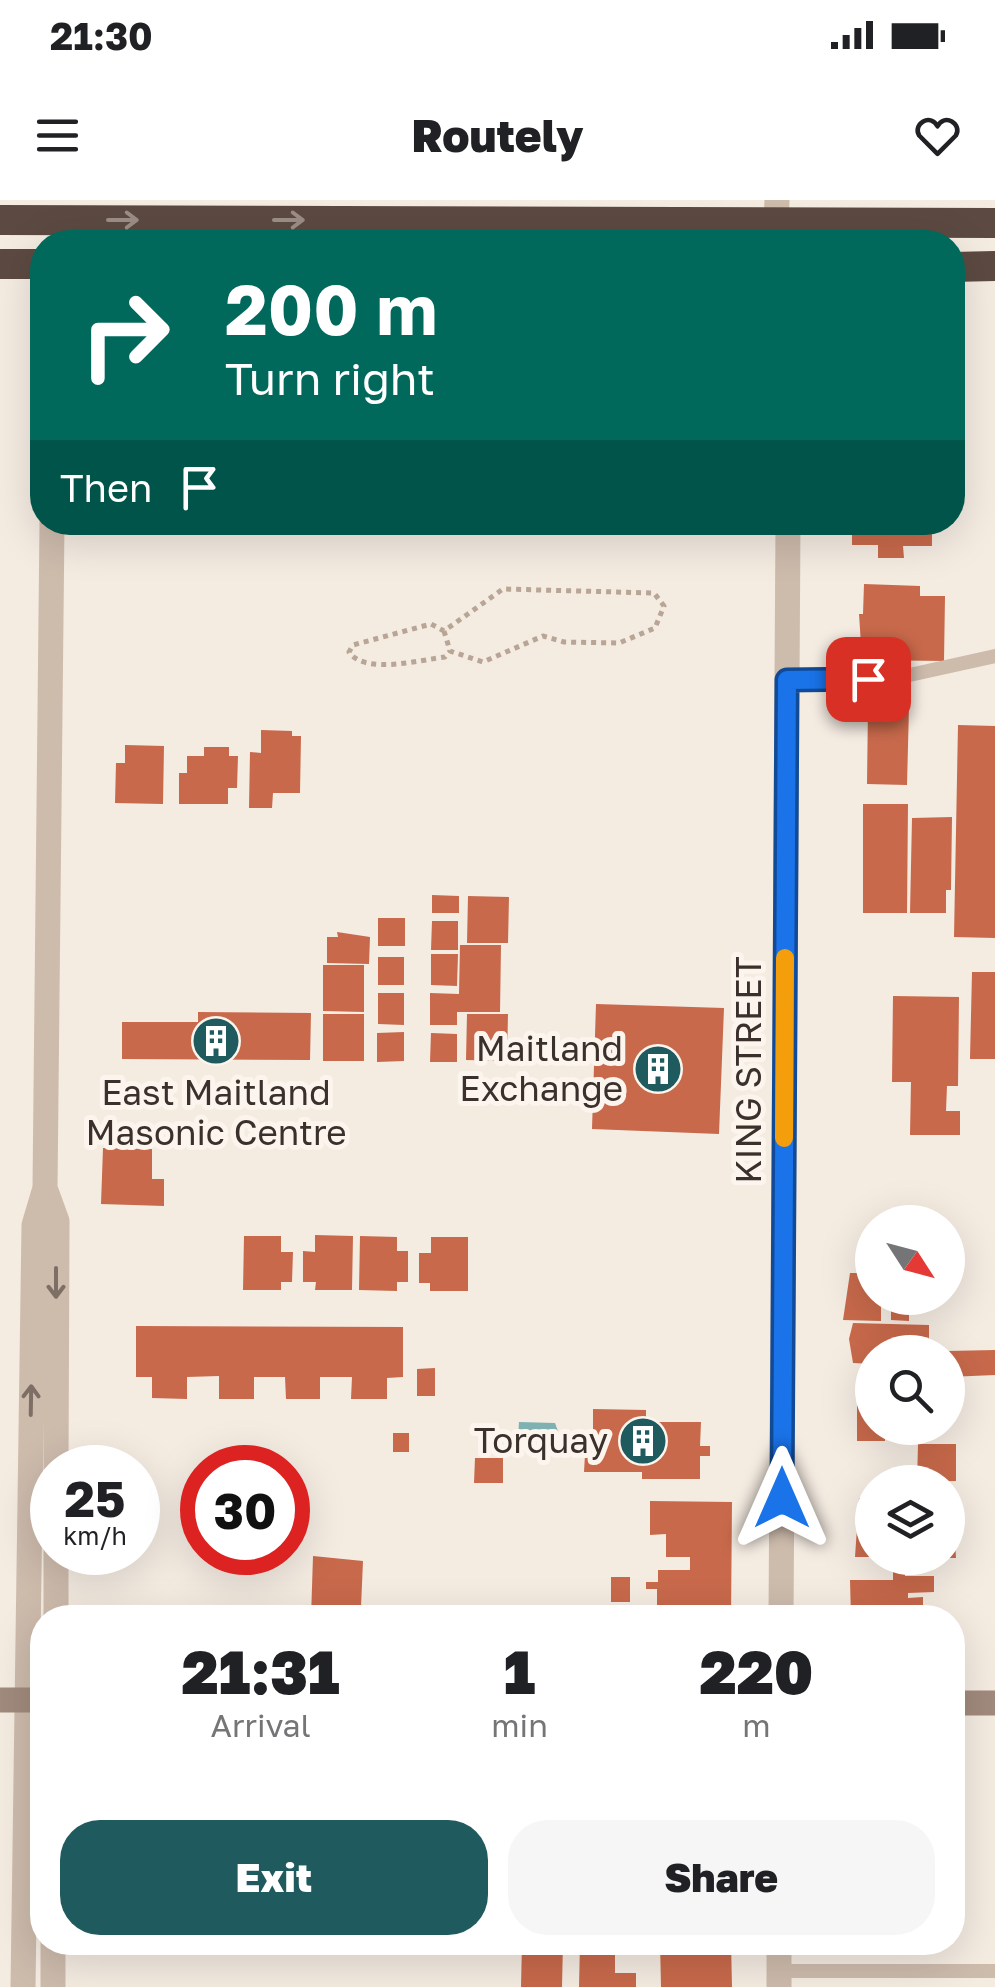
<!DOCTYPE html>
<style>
:root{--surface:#fff;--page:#f6f6f6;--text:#202124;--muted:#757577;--accent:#1f5a5e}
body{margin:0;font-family:"Golos Text",sans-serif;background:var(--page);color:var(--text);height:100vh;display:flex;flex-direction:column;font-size:38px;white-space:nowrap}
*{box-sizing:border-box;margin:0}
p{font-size:32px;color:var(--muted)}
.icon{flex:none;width:55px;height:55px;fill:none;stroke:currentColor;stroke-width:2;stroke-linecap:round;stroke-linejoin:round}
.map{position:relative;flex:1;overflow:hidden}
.sheet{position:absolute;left:30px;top:1405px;width:935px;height:350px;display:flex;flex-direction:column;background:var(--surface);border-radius:40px;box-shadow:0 10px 40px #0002}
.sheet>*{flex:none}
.top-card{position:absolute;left:30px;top:30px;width:935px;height:305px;border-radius:40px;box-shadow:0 10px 40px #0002;background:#00695c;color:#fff;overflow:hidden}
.needle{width:65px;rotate:126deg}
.fabs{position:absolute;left:855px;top:1005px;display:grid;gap:20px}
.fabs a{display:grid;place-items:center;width:110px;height:110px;border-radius:50%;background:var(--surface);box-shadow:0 10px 40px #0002;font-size:50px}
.speed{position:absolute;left:30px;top:1245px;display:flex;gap:20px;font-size:50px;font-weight:700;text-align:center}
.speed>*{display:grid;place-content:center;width:130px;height:130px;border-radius:50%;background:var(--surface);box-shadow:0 10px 40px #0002;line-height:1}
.speed small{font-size:25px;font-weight:400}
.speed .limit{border:15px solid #d22;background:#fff;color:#111}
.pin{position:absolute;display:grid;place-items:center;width:85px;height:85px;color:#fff;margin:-42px;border-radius:20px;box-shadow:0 5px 15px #0006}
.me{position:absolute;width:110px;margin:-55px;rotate:0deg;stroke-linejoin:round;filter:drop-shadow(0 0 8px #0008)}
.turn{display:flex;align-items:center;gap:35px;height:210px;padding:0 30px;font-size:45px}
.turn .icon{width:130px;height:130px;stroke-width:2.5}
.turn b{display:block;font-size:70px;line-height:85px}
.then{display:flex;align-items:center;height:95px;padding:0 30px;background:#0003;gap:20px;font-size:38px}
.eta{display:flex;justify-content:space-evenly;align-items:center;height:170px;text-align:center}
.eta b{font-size:60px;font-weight:800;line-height:70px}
.cta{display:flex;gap:20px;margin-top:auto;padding:20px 30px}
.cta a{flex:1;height:115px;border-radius:40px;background:var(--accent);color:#fff;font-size:40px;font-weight:800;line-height:115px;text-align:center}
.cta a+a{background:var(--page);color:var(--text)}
.status{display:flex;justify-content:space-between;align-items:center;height:70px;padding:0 50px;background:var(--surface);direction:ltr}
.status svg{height:28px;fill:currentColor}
header{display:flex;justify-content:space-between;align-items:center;height:130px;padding:0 30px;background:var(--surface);font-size:45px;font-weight:800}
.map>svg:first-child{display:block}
.water{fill:#7fb0b2}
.building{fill:#c8694b}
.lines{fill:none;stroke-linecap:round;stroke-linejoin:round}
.path{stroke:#b9a596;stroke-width:5;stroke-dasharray:5 5;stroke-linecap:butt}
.lane{stroke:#cdbbac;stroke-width:14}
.street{stroke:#cdbbac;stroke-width:25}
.secondary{stroke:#a18a7d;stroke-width:25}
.highway{stroke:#5c4a42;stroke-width:30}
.oneway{stroke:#9c8e87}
.oneway2{stroke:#7d6f65}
.route-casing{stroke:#114b97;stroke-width:25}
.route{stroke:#1a73e8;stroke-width:18}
.slow{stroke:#f59e0b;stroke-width:18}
.labels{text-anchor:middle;stroke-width:10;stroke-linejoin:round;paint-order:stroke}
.poi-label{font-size:35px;fill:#3b302b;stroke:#fbf5ee;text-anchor:end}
.street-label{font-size:35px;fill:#3b302b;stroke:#fbf5ee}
</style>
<div class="status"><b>21:30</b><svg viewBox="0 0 49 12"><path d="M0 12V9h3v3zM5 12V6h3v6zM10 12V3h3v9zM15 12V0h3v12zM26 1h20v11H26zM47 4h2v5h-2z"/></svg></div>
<header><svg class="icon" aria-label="menu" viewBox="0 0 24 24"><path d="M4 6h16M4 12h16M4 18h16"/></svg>Routely<svg class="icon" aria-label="heart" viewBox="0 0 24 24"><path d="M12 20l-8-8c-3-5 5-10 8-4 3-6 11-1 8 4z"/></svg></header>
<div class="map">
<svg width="995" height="1787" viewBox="0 0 995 1787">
<rect width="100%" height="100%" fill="#f4ebe1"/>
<path class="water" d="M519 1222 555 1223 559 1234 555 1240 518 1239Z"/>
<path class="building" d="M852 322H932V346H903L904 358H878V345H852Z
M864 384 920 386V396H945L944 461 862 460 859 414H863Z
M868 506 909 507 907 585 867 584Z
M958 525 995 526V738L954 737Z
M261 530 292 531V536H301L300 593H273L272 608H249L250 552 261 553Z
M125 545 164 546 163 604 115 603 116 563H125Z
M204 547H229V556H238L237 588H228V604H179V573H187V556H204Z
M863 604H908L907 713H863Z
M952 617 951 690H946V713H910L912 618Z
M432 695 459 696V713H432Z
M468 696 509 697 508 743H467Z
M378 718H405V746H378Z
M432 721H458V750H431Z
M337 732 370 737 369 764 327 763V737H338Z
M460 745H501L500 812H457V825H430V793L459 794Z
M431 754H458L457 786 431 785Z
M378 757H404V785H378Z
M323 765H364V812L323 811Z
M972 772H995V859H970Z
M378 793H404V825L378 824Z
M893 796 959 797 958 886H947L946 911H960V935H910L911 882H892Z
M596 804 724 808 719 934 592 929Z
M198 812 311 813 310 860 122 859V822H198Z
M323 814H364V861H323Z
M467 814H508L507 861 466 860Z
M404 832V861L377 862V833Z
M431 833 457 834V862H430Z
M103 948 152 949V979H164V1006L101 1004Z
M315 1035 353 1036 352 1090H315L316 1082H303V1051L315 1052Z
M244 1036H281V1052H293L292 1082H281V1090H243Z
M360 1036 397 1037V1051H408V1082H397V1091L359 1090Z
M431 1037H468V1091H430V1083H419V1053H431Z
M850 1073H872V1098H881V1121L843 1120Z
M891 1098H921V1107H909V1121L891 1120Z
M853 1123 929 1125V1140H922L923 1152H872V1164L853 1163 849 1139Z
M136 1126 403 1127V1177L387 1178V1199H351L352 1177H320V1199H286L285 1177H254V1199H219V1176L187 1177V1199L152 1198V1177H136Z
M995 1150V1175L948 1177V1151Z
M435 1168V1196H417V1169Z
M857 1182H872V1228H885V1241H857Z
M593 1209 646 1210V1222H701L700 1246H710V1256H700V1279H642V1272H584L586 1237H593Z
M897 1228H920V1241H897Z
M393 1233H409V1252H393Z
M918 1244H956V1281L917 1282Z
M475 1258H503V1283H474Z
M859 1298H872V1357H855Z
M948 1298H953L956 1358H948Z
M650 1301 732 1302 731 1418H700V1410H657V1389H646V1382H658V1370H690V1357H666V1334L650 1335Z
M313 1356 363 1361 361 1407 352 1406V1418H311Z
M905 1371V1376H934V1392L908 1393V1398L923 1397V1418H851L850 1380H893V1372Z
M611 1377H630V1402H611Z
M522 1742H563L562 1787H521Z
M660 1742H731L732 1787H661Z
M580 1743H615V1773H636V1787H579Z"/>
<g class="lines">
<path class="path" d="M444 431 450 451 483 462 543 436 564 442 619 443 655 428 664 406 654 393 503 389 444 431 431 424 353 445 349 452C365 475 420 460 445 457L450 451"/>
<path class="lane" d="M787 480 896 478 995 456
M779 1771H995"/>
<path class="street" d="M776 22 777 0
M45 988 57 1021 56 1268
M56 1418V1352
M781 1418 788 322
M23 1787 34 1025 45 988 52 322
M53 1787V1742
M779 1787V1742"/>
<path class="secondary" d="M0 1500H42
M952 1503H995"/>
<path class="highway" d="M0 20 995 23
M0 64H42
M952 67 995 66"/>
</g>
<defs><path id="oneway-shaft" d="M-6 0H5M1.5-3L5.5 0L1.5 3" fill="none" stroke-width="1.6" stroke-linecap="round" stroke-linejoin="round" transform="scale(2.5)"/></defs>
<g class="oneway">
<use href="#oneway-shaft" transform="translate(123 20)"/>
<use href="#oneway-shaft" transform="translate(289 20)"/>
</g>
<g class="oneway2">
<use href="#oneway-shaft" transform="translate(56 1083) rotate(90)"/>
<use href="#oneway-shaft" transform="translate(31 1200) rotate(-89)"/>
</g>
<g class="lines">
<g class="route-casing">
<path id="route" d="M782 1298 787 480 868 479"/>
</g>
<use href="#route" class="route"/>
<path class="slow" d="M784 938 785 758"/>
</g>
<defs>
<g id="building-disc" transform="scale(2.5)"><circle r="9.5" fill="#1f5a5e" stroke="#fbf5ee"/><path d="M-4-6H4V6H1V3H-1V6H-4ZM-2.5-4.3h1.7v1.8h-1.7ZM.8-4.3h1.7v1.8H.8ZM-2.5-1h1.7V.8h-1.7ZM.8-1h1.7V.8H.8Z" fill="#fff"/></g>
</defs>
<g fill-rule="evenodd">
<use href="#building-disc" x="216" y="841"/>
<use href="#building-disc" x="658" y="869"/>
<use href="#building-disc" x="643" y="1241"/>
</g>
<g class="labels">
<g class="poi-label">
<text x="623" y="861">Maitland<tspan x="623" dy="40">Exchange</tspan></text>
<text x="216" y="905" text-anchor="middle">East Maitland<tspan x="216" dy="40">Masonic Centre</tspan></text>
<text x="608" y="1253">Torquay</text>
</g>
<g class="street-label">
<text transform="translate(749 870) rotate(-90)" y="12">KING STREET</text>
</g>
</g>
</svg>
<div class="fabs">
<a><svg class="needle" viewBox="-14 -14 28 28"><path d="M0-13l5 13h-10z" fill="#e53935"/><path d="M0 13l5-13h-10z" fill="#757577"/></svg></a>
<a><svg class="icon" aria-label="search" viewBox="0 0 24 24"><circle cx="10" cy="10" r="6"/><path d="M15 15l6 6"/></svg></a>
<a><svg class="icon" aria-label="layers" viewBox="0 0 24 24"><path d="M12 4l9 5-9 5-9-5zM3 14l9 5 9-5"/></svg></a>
</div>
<div class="speed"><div>25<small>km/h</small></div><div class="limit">30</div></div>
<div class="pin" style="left:868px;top:479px;background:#d93025"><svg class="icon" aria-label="arrive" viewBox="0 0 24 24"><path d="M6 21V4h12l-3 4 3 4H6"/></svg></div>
<svg class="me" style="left:782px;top:1298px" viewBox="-20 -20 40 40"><path d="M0-17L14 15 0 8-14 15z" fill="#1a73e8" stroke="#fff" stroke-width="4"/></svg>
<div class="top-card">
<div class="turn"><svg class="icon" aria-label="right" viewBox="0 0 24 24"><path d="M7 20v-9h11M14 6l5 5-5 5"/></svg><div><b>200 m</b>Turn right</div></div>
<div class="then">Then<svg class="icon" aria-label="arrive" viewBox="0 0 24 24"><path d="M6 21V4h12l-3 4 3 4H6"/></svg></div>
</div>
<section class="sheet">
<div class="eta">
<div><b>21:31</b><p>Arrival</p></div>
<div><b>1</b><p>min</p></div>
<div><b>220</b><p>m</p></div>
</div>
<div class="cta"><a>Exit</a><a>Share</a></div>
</section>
</div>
